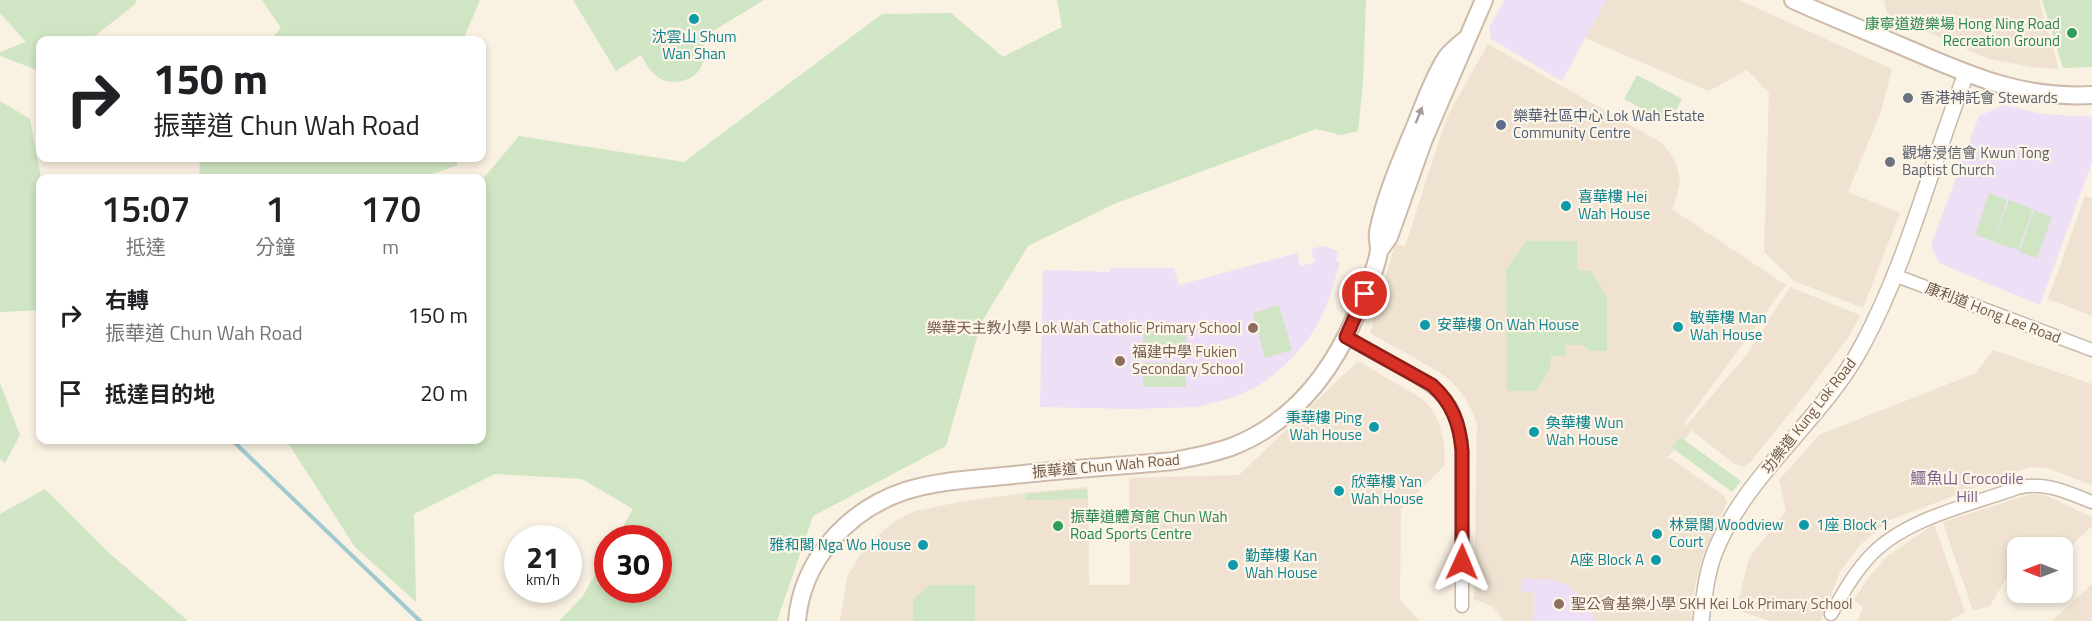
<!DOCTYPE html>
<html lang="zh-TW">
<meta charset="utf-8">
<style>
:root{--surface:#fff;--page:#f2f2f2;--text:#202124;--muted:#757577}
body{margin:0;font-family:"Titillium Web","Noto Sans TC",sans-serif;background:var(--page);color:var(--text);height:100vh;display:flex;flex-direction:column;font-size:22px;white-space:nowrap}
*{box-sizing:border-box;margin:0}
p{font-size:20px;color:var(--muted)}
.icon{flex:none;width:33px;height:33px;fill:none;stroke:currentColor;stroke-width:2;stroke-linecap:round;stroke-linejoin:round}
.map{position:relative;flex:1;overflow:hidden}
.sheet{position:absolute;left:36px;top:174px;width:450px;height:270px;display:flex;flex-direction:column;background:var(--surface);border-radius:12px;box-shadow:0 3px 9px #0003}
.sheet>*{flex:none}
.top-card{position:absolute;left:36px;top:36px;width:450px;height:126px;border-radius:12px;box-shadow:0 3px 9px #0003;background:#fff;color:var(--text);overflow:hidden}
.needle{width:39px;rotate:270deg}
.controls{position:absolute;left:2007px;top:537px;display:grid;gap:12px}
.controls a{display:grid;place-items:center;width:66px;height:66px;border-radius:12px;background:var(--surface);box-shadow:0 3px 9px #0003;font-size:30px}
.speed{position:absolute;left:504px;top:525px;display:flex;gap:12px;font-size:30px;font-weight:700;text-align:center}
.speed>*{display:grid;place-content:center;width:78px;height:78px;border-radius:50%;background:var(--surface);box-shadow:0 3px 9px #0003;line-height:1}
.speed small{font-size:15px;font-weight:400}
.speed .limit{border:9px solid #d22;background:#fff;color:#111}
.pin{position:absolute;display:grid;place-items:center;width:51px;height:51px;color:#fff;margin:-26px;border:3px solid #fff;border-radius:50%;box-shadow:0 2px 6px #0007}
.me{position:absolute;width:66px;margin:-33px;rotate:1deg;stroke-linejoin:round;filter:drop-shadow(0 0 4px #0008)}
.turn{display:flex;align-items:center;gap:21px;height:126px;padding:0 18px;font-size:27px}
.turn .icon{width:78px;height:78px;stroke-width:2.5}
.turn b{display:block;font-size:42px;line-height:51px}
.eta{display:flex;justify-content:space-evenly;align-items:center;height:102px;text-align:center}
.eta b{font-size:36px;font-weight:600;line-height:42px}
ul{padding:0;list-style:none}
li{display:flex;align-items:center;gap:18px;height:78px;padding:0 18px}
li div{flex:1}
li b{display:block;font-size:22px}
li em{font-style:normal}
.map>svg:first-child{display:block}
.residential{fill:#f0e2d1}
.education{fill:#eddff5}
.green{fill:#d0e5c3}
.lines{fill:none;stroke-linecap:round;stroke-linejoin:round}
.stream{stroke:#a0c9d1;stroke-width:4}
.minor-casing{stroke:#c9b8aa;stroke-width:15}
.tertiary-casing{stroke:#c9b8aa;stroke-width:18}
.secondary-casing{stroke:#cebaab;stroke-width:20}
.minor{stroke:#fff;stroke-width:12}
.tertiary{stroke:#fff;stroke-width:15}
.secondary{stroke:#fff;stroke-width:16}
.oneway{fill:#a89b93}
.route-casing{stroke:#8d1f18;stroke-width:15}
.route{stroke:#d93025;stroke-width:10}
.culture-dot{fill:#0f9aa8;stroke:#fdf5e8;stroke-width:2}
.leisure-dot{fill:#2e9e5b;stroke:#fdf5e8;stroke-width:2}
.worship-dot{fill:#6b7280;stroke:#fdf5e8;stroke-width:2}
.service-dot{fill:#5c6f8a;stroke:#fdf5e8;stroke-width:2}
.education-dot{fill:#8d6e63;stroke:#fdf5e8;stroke-width:2}
.labels{text-anchor:middle;stroke-width:4.5;stroke-linejoin:round;paint-order:stroke}
.leisure-label{font-size:15px;fill:#27864d;stroke:#fdf5e8;text-anchor:end}
.culture-label{font-size:15px;fill:#0d838f;stroke:#fdf5e8;text-anchor:start}
.worship-label{font-size:15px;fill:#5b616d;stroke:#fdf5e8;text-anchor:start}
.service-label{font-size:15px;fill:#4e5e75;stroke:#fdf5e8;text-anchor:start}
.street-label{font-size:15px;fill:#6e584b;stroke:#fdf5e8}
.education-label{font-size:15px;fill:#785e54;stroke:#fdf5e8;text-anchor:start}
.neighbourhood-label{font-size:16px;fill:#7e638b;stroke:#fdf5e8}
</style>
<div class="map">
<svg width="2092" height="621" viewBox="0 0 2092 621">
<rect width="100%" height="100%" fill="#f9f1e2"/>
<path class="residential" d="M1606 0H1739L1892 69 1881 111 1848 192 1900 213 1863 308 1794 281 1764 252 1769 93 1747 70 1709 91 1585 38Z
M1884 0H2039L2059 69 2032 67 1989 59 1887 14Z
M1488 44 1662 143 1671 154 1677 167 1680 181 1677 195 1672 209 1786 285 1684 424 1686 426 1747 354 1790 287 1860 315 1848 338 1804 396 1751 461 1744 467 1735 464 1691 430 1684 440 1680 437 1671 447 1675 450 1667 458 1672 459 1724 496 1727 502 1703 555 1694 591 1691 621H1504L1493 607 1474 599 1477 424 1473 413 1465 398 1454 384 1441 373 1370 333 1395 244 1405 246 1447 117Z
M2085 196 2092 198V316L2048 299Z
M1993 350 2092 384V485L2047 468 2029 467 1888 521 1858 547 1840 572 1821 621H1771L1736 610 1749 558 1786 511 1779 480 1819 435 1976 373Z
M1358 361 1421 398 1432 409 1439 423 1444 443 1445 465 1401 509 1400 600 1420 621H840L847 577 861 553 874 539 895 521 915 511 960 502 1023 493 1088 487 1089 585H1130L1129 478 1239 475Z
M2031 494 2045 495 2092 517V526L2063 554 2062 548H2018L2017 572 2005 580 1990 606 1973 611 1943 522Z
M1934 524 1965 612 1949 621H1858L1863 607 1854 600 1871 574 1889 555Z
M2092 584V621H2054L2053 620Z"/>
<path class="education" d="M1505 0H1606L1562 81 1491 39 1489 28Z
M2004 105 2042 114 2092 117V162L2040 305 1939 263 1931 245 1979 116Z
M1323 246 1338 251 1336 261 1340 262 1330 296 1321 318 1309 338 1293 357 1276 373 1256 387 1235 397 1197 407 1130 409 1040 407 1043 270 1110 272V268H1174L1179 285 1297 253 1300 266 1315 262 1311 249Z
M1521 578 1554 580 1569 586 1581 596 1595 618 1592 621H1533V592H1521Z"/>
<path class="green" d="M0 0H137L134 5 90 40H40V71L0 56V52L26 42 0 13Z
M262 0H480L463 40H270L281 28Z
M573 0H764L703 37C703 47 706 60 700 69 697 74 691 78 685 80 662 87 651 74 641 55L616 71Z
M1057 0H1366L1363 84 1358 131 1341 135 1316 129 1114 204 1028 246 981 323 946 446 813 516 777 621H559L583 596 607 553 608 590H658V538H616L633 509 582 479 495 474 414 514 416 602 355 547 286 440H482V180L519 136 684 162 882 14 951 13 1003 57 1062 27Z
M2042 0H2092V67L2063 68Z
M1637 75 1682 99 1669 123 1624 99Z
M0 101 30 119 41 178 40 310 0 312Z
M200 158H455L458 165 420 178H199Z
M1989 193 2007 200 1993 241 1975 235Z
M2009 200 2033 209 2018 250 1993 242Z
M2034 210 2052 217 2037 258 2019 252Z
M1526 241H1577V270L1591 271 1607 298V351H1589L1583 345H1565V356H1551L1550 368 1536 391H1507L1506 270Z
M1279 305 1292 350 1265 358 1253 313Z
M1143 325H1186V349H1143Z
M1143 363H1186V387H1143Z
M0 383 20 435 5 463 0 459Z
M1680 437 1741 481 1732 492 1671 447Z
M45 489 109 553 188 621H0V514Z
M1087 489V499L1026 500V494Z
M929 585H975V621H913V600Z"/>
<g class="lines">
<path class="stream" d="M232 440 420 621"/>
<g class="minor-casing">
<path id="minor" d="M1894 275 2092 350
M1346 337C1365 348 1384 359 1403 369 1443 391 1458 403 1462 451V606
M1831 614C1843 593 1855 571 1873 553 1908 518 1970 505 2017 488 2044 481 2067 492 2092 502"/>
</g>
<g class="tertiary-casing">
<path id="tertiary" d="M1701 621C1704 598 1706 576 1714 554 1745 474 1822 421 1862 346 1908 261 1931 164 1966 74"/>
</g>
<g class="secondary-casing">
<path id="secondary" d="M1793 0C1828 16 1864 30 1899 45 1965 73 2018 99 2092 95
M1379 251 1389 237 1424 139 1484 0
M797 621C802 560 848 510 905 491 939 480 978 479 1014 475 1067 469 1120 466 1174 461 1193 457 1212 454 1231 447 1293 423 1331 374 1356 315 1363 297 1377 269 1379 250 1379 244 1377 238 1378 232 1385 196 1402 158 1416 124 1425 102 1433 78 1446 58 1451 51 1459 45 1466 39"/>
</g>
<use href="#minor" class="minor"/>
<use href="#tertiary" class="tertiary"/>
<use href="#secondary" class="secondary"/>
</g>
<defs><path id="oneway-solid" d="M-6-.8H1V-3.2L6.5 0L1 3.2V.8H-6Z" transform="scale(1.5)"/></defs>
<use class="oneway" href="#oneway-solid" transform="translate(1419 115) rotate(-68)"/>
<g class="lines">
<g class="route-casing">
<path id="route" d="M1365 294 1346 337 1432 385C1452 403 1460 424 1462 451V562"/>
</g>
<use href="#route" class="route"/>
</g>
<g class="culture-dot">
<circle cx="694" cy="19" r="6"/>
<circle cx="1566" cy="206" r="6"/>
<circle cx="1425" cy="325" r="6"/>
<circle cx="1678" cy="327" r="6"/>
<circle cx="1374" cy="427" r="6"/>
<circle cx="1534" cy="432" r="6"/>
<circle cx="1339" cy="491" r="6"/>
<circle cx="1804" cy="525" r="6"/>
<circle cx="1657" cy="534" r="6"/>
<circle cx="923" cy="545" r="6"/>
<circle cx="1656" cy="560" r="6"/>
<circle cx="1233" cy="565" r="6"/>
</g>
<g class="leisure-dot">
<circle cx="2072" cy="33" r="6"/>
<circle cx="1058" cy="526" r="6"/>
</g>
<g class="worship-dot">
<circle cx="1908" cy="98" r="6"/>
<circle cx="1890" cy="162" r="6"/>
</g>
<circle class="service-dot" cx="1501" cy="125" r="6"/>
<g class="education-dot">
<circle cx="1253" cy="328" r="6"/>
<circle cx="1120" cy="361" r="6"/>
<circle cx="1559" cy="604" r="6"/>
</g>
<g class="labels">
<g class="leisure-label">
<text x="2060" y="29">康寧道遊樂場 Hong Ning Road<tspan x="2060" dy="17">Recreation Ground</tspan></text>
<text x="1070" y="522" text-anchor="start">振華道體育館 Chun Wah<tspan x="1070" dy="17">Road Sports Centre</tspan></text>
</g>
<g class="culture-label">
<text x="694" y="42" text-anchor="middle">沈雲山 Shum<tspan x="694" dy="17">Wan Shan</tspan></text>
<text x="1578" y="202">喜華樓 Hei<tspan x="1578" dy="17">Wah House</tspan></text>
<text x="1690" y="323">敏華樓 Man<tspan x="1690" dy="17">Wah House</tspan></text>
<text x="1437" y="330">安華樓 On Wah House</text>
<text x="1362" y="423" text-anchor="end">秉華樓 Ping<tspan x="1362" dy="17">Wah House</tspan></text>
<text x="1546" y="428">奐華樓 Wun<tspan x="1546" dy="17">Wah House</tspan></text>
<text x="1351" y="487">欣華樓 Yan<tspan x="1351" dy="17">Wah House</tspan></text>
<text x="1669" y="530">林景閣 Woodview<tspan x="1669" dy="17">Court</tspan></text>
<text x="1816" y="530">1座 Block 1</text>
<text x="911" y="550" text-anchor="end">雅和閣 Nga Wo House</text>
<text x="1245" y="561">勤華樓 Kan<tspan x="1245" dy="17">Wah House</tspan></text>
<text x="1644" y="565" text-anchor="end">A座 Block A</text>
</g>
<g class="worship-label">
<text x="1920" y="103">香港神託會 Stewards</text>
<text x="1902" y="158">觀塘浸信會 Kwun Tong<tspan x="1902" dy="17">Baptist Church</tspan></text>
</g>
<g class="service-label">
<text x="1513" y="121">樂華社區中心 Lok Wah Estate<tspan x="1513" dy="17">Community Centre</tspan></text>
</g>
<g class="street-label">
<text transform="translate(1993 313) rotate(21)" y="5">康利道 Hong Lee Road</text>
<text transform="translate(1809 416) rotate(-52)" y="5">功樂道 Kung Lok Road</text>
<text transform="translate(1106 466) rotate(-5)" y="5">振華道 Chun Wah Road</text>
</g>
<g class="education-label">
<text x="1241" y="333" text-anchor="end">樂華天主教小學 Lok Wah Catholic Primary School</text>
<text x="1132" y="357">福建中學 Fukien<tspan x="1132" dy="17">Secondary School</tspan></text>
<text x="1571" y="609">聖公會基樂小學 SKH Kei Lok Primary School</text>
</g>
<g class="neighbourhood-label">
<text x="1967" y="484">鱷魚山 Crocodile<tspan x="1967" dy="18">Hill</tspan></text>
</g>
</g>
</svg>
<div class="controls">
<a><svg class="needle" viewBox="-14 -14 28 28"><path d="M0-13l5 13h-10z" fill="#e53935"/><path d="M0 13l5-13h-10z" fill="#757577"/></svg></a>
</div>
<div class="speed"><div>21<small>km/h</small></div><div class="limit">30</div></div>
<div class="pin" style="left:1365px;top:294px;background:#d93025"><svg class="icon" aria-label="arrive" viewBox="0 0 24 24"><path d="M6 21V4h12l-3 4 3 4H6"/></svg></div>
<svg class="me" style="left:1462px;top:562px" viewBox="-20 -20 40 40"><path d="M0-17L14 15 0 8-14 15z" fill="#d93025" stroke="#fff" stroke-width="4"/></svg>
<div class="top-card">
<div class="turn"><svg class="icon" aria-label="right" viewBox="0 0 24 24"><path d="M7 20v-9h11M14 6l5 5-5 5"/></svg><div><b>150 m</b>振華道 Chun Wah Road</div></div>
</div>
<section class="sheet">
<div class="eta">
<div><b>15:07</b><p>抵達</p></div>
<div><b>1</b><p>分鐘</p></div>
<div><b>170</b><p>m</p></div>
</div>
<ul>
<li><svg class="icon" aria-label="right" viewBox="0 0 24 24"><path d="M7 20v-9h11M14 6l5 5-5 5"/></svg><div><b>右轉</b><p>振華道 Chun Wah Road</p></div><em>150 m</em></li>
<li><svg class="icon" aria-label="arrive" viewBox="0 0 24 24"><path d="M6 21V4h12l-3 4 3 4H6"/></svg><div><b>抵達目的地</b></div><em>20 m</em></li>
</ul>
</section>
</div>
